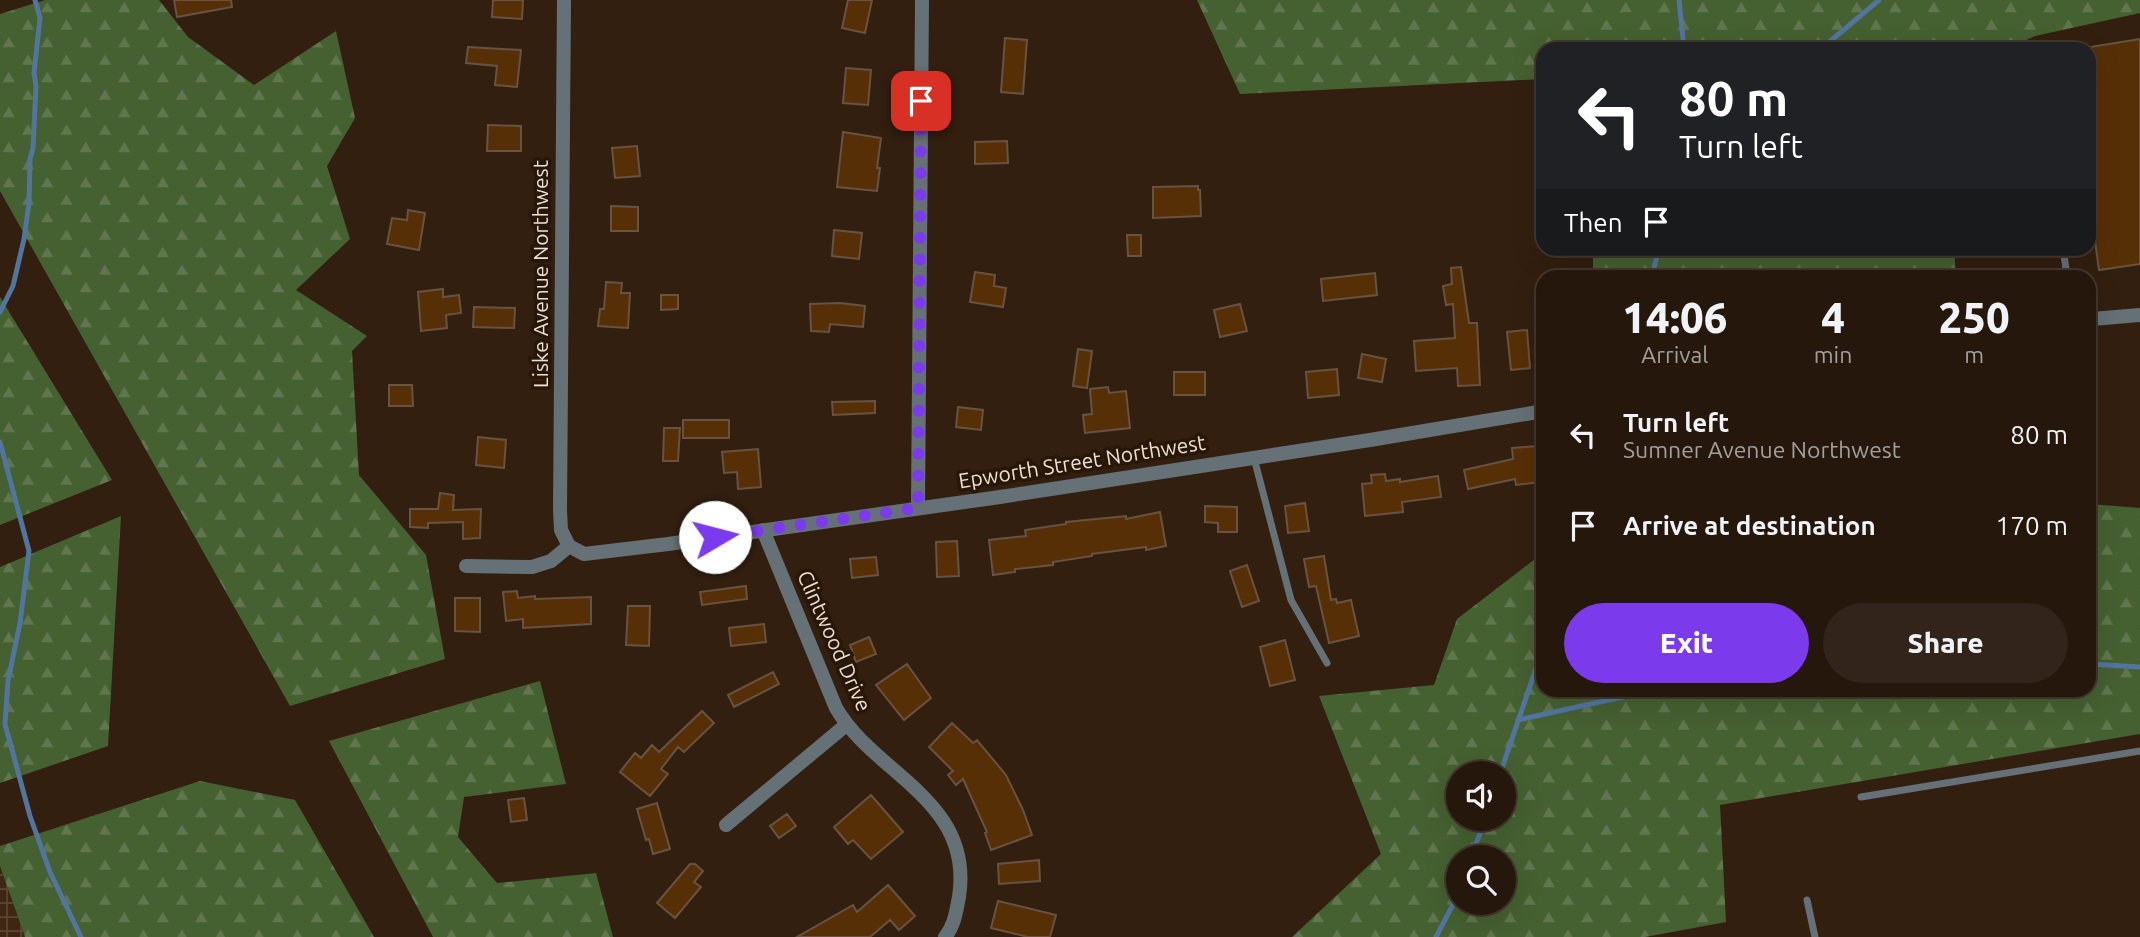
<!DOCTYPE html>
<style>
:root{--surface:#26170c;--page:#32241a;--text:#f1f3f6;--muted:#a49f9d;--line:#42362d;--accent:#7c3aed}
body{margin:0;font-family:Ubuntu,sans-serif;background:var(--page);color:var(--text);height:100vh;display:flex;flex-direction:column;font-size:26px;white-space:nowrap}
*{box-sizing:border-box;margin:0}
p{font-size:23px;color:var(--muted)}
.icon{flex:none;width:38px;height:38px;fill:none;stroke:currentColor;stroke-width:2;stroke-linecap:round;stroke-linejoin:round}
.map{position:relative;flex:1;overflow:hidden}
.panel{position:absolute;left:1536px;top:270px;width:560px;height:427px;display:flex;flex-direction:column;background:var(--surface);border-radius:21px;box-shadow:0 7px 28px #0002,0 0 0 2px var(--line)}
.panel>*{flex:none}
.banner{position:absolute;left:1536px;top:42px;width:560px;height:214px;border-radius:21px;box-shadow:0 7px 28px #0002,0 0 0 2px var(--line);background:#202124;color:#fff;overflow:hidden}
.controls{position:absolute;left:1446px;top:761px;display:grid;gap:14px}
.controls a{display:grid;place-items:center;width:70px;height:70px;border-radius:50%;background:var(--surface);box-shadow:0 7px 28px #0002,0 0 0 2px var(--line);font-size:35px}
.pin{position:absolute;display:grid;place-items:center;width:60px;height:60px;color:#fff;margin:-30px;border-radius:14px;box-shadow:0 4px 10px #0006}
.me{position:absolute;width:77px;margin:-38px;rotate:82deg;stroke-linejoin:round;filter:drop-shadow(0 0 5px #0008)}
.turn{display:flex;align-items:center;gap:24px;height:147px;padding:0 28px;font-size:32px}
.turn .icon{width:91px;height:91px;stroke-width:2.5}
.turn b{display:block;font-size:49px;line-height:60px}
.then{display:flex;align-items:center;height:66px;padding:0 28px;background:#0003;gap:14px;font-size:26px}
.eta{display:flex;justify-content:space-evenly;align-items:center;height:119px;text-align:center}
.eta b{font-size:42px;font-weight:800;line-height:49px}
.cta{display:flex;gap:14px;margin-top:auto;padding:14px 28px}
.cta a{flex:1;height:80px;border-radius:42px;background:var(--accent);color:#fff;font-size:28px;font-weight:800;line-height:80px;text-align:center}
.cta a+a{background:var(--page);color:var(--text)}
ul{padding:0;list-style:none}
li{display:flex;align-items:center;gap:21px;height:91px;padding:0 28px}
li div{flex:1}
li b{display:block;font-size:26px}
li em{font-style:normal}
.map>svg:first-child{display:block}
.industrial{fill:url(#industrial-grid)}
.forest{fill:url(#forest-firs);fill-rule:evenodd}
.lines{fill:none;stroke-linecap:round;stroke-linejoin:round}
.stream{stroke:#51759f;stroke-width:5}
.building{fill:#572f07;stroke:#685242;stroke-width:2}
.service{stroke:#657177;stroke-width:7}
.minor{stroke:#657177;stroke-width:14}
.route{stroke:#7c3aed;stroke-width:12;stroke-dasharray:0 21.6}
.labels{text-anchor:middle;stroke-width:7;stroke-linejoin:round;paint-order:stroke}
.street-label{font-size:21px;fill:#ecdfd5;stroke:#281607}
</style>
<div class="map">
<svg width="2140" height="937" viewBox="0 0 2140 937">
<defs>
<pattern id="industrial-grid" width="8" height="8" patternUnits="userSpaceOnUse" patternTransform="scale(1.75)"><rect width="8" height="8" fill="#3f2613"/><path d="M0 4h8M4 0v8" fill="none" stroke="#5b4534"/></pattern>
<pattern id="forest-firs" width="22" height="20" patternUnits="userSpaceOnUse" patternTransform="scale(1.75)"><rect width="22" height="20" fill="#456031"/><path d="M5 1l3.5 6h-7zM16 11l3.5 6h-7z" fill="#60764e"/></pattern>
</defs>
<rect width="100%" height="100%" fill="#321f10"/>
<path class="industrial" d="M0 866 25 937H0Z"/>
<path class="forest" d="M45 0H159L188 37 254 85 336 31 355 118 327 166 350 239 296 290 367 336 352 351 359 475 426 555 445 659 290 706 0 191V14Z
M1197 0H2140V13L2035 36 2006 49H1544L1543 79 1240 94Z
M1593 249H1954L1956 276H1593Z
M0 297 112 480 0 525Z
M2090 504 2140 508V734L1720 805 1726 922 1645 937H1292L1381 854 1319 696 1434 685 1457 619 1543 553 1544 690H2090ZM1458 774H1503V819H1458ZM1458 858H1503V903H1458Z
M121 516 108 746 0 783V567Z
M540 681 566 784 464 797 458 837 497 883 596 873 613 937H433L329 741Z
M200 781 295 800 374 937H25L0 866V846Z"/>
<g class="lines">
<path class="stream" d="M1679 0 1684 49
M1821 49 1879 0
M1652 276 1659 248
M0 312 13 286 24 239 29 203 30 159 33 148 36 86 34 73 40 18 35 0
M0 442 29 551 20 623 8 681 5 724 30 816 50 872 81 937
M2090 664 2140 667
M1518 720 1636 694H1648L1677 690
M1500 774 1544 645
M1470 858 1486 819
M1436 937 1458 895"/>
</g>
<path class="building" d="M174 0H231L232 7 177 17Z
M493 0H523L522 19 492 17Z
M848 0H872L865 33 842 28Z
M1005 38 1027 40 1023 94 1001 92Z
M2140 39V264L2099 270 2090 205V47Z
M468 47 521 50 517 87 495 85 497 66 466 63Z
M846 68 871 70 868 105 843 103Z
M488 125 521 126V151H487Z
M843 132 881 138 877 168H880L877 191 837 187Z
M1007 141 1008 163 975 164V142Z
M637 146 640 176 615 178 612 148Z
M1198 186V190H1200L1201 216 1153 218V187Z
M611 206 638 207V231H611Z
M408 210 425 213 419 250 387 244 392 218 407 220Z
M834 230 862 233 859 259 832 256Z
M1127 235H1141V256H1128Z
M1461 267 1469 323H1477L1480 385 1458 386 1457 368 1416 371 1414 341 1455 338 1453 304 1446 305 1443 286 1452 284 1451 268Z
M975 272 995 275 994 286 1006 288 1003 307 970 302Z
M1375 273 1377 295 1323 301 1321 279Z
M606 282 622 283 621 293H630L628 328 598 326 600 309H604Z
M443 289V297L459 295 461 313 446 315 447 328 421 331 418 292Z
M661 295H678V309L661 310Z
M840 303 865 306 863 327 830 324 829 332 811 331 810 304Z
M1240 304 1247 331 1220 337 1214 310Z
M474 307 515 308 514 328 473 327Z
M1527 330 1530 368 1511 370 1507 332Z
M1078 349 1092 351 1087 388 1073 386Z
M1362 354 1386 359 1382 382 1358 378Z
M1337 369 1339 395 1308 398 1306 372Z
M1174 372H1205V395H1174Z
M389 385H412L413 406H389Z
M1108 387 1109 393 1126 391 1130 428 1085 433 1083 415 1092 414 1090 389Z
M875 401V413L833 415 832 402Z
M958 407 983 410 981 430 956 427Z
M683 420H729V438H683Z
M664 428H680L678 461H663Z
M478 437 506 440 504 468 476 465Z
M1538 446 1541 482 1516 485 1515 479 1468 489 1464 470 1513 459 1512 448Z
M758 449 761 487 738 489 737 472 724 473 722 452Z
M1385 474 1386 481 1400 479V482L1438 476 1441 497 1402 502 1403 512 1365 516 1362 484 1372 483 1371 475Z
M440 493 454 495 453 510 481 509 480 538 463 539V522L428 523V528L410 527V509H438Z
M1305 503 1309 531 1288 533 1285 506Z
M1205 506 1237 507V532H1218V523L1205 522Z
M1160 512 1166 546 1146 550V547L1092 554V556L1053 562V565L1015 569V572L993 575 989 540 1026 536 1025 530 1066 524V522L1126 516V519Z
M957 541 959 576 937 577 936 542Z
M1324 556 1331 600 1336 599 1337 603 1351 600 1359 636 1329 643 1316 586 1309 587 1304 559Z
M876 557 878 575 852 578 850 559Z
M1247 565 1259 601 1242 607 1230 571Z
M746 586 747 599 702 605 700 592Z
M517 591 518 598 535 596V599L591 597V624L523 628V619L506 621 503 592Z
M455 598H480V632L455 631Z
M628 606H650L649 646 626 645Z
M764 624 766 642 731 646 729 628Z
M869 637 876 654 856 662 850 645Z
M1285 640 1295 680 1270 686 1260 647Z
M907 664 931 698 904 720 876 685Z
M773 672 779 684 734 707 728 695Z
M702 711 714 723 684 752 678 747 661 769 668 774 650 796 620 772 635 753 641 758 652 745 659 752Z
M952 723 973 743 977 740 1006 775 1023 810 1032 835 991 850 985 833 987 832 963 779 956 785 948 775 953 771 929 747Z
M871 795 903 832 871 859 853 840 848 844 834 827Z
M524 798 527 820 511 822 508 800Z
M657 803 670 849 653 854 649 839 646 840 637 809Z
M787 814 796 826 779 838 770 826Z
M1039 860 1040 881 999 884 998 864Z
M690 864H695L703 871 694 882 701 887 675 918 657 903Z
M888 885 915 916 899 930 890 920 870 937H797L853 905 857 912Z
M998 901 1056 915 1050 937H1028L991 928Z"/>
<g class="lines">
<path class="service" d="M2063 248 2067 276
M1254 458 1291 600 1327 663
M1861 797 2140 751
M1807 900 1815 937"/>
<path class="minor" d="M564 0 560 510 561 530 569 546
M2092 319 2140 315
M918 507 922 0
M763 530 836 708C875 775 974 800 959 897 956 911 955 925 945 937
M569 546 584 554 668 544 1000 497 1370 440 1544 411
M466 566 532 567 551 561 569 546
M726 825 846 725"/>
</g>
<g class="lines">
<path class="route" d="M715 537 918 508 921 101"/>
</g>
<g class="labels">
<g class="street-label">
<text transform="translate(541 274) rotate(-90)" y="7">Liske Avenue Northwest</text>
<text transform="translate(1082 462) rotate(-9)" y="7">Epworth Street Northwest</text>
<text transform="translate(834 641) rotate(66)" y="7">Clintwood Drive</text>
</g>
</g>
</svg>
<div class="controls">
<a><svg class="icon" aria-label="sound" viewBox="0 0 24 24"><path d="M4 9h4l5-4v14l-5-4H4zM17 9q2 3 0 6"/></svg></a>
<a><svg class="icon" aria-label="search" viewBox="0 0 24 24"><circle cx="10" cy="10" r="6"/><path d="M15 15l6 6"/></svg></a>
</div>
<div class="pin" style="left:921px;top:101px;background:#d93025"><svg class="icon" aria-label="arrive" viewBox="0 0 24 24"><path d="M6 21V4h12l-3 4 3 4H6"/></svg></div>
<svg class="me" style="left:715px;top:537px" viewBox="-20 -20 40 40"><circle r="19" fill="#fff"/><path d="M0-13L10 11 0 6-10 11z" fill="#7c3aed"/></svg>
<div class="banner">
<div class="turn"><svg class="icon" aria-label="left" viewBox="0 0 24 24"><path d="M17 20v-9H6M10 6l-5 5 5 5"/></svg><div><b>80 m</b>Turn left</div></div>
<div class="then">Then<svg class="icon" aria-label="arrive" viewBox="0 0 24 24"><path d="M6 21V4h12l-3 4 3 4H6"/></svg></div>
</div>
<section class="panel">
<div class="eta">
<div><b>14:06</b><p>Arrival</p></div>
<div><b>4</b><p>min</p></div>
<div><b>250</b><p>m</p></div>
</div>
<ul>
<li><svg class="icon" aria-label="left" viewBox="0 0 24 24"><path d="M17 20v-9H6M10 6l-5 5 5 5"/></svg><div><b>Turn left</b><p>Sumner Avenue Northwest</p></div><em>80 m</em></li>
<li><svg class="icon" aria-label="arrive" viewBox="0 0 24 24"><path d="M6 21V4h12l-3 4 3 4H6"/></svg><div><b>Arrive at destination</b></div><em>170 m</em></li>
</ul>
<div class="cta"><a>Exit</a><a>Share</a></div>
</section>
</div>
